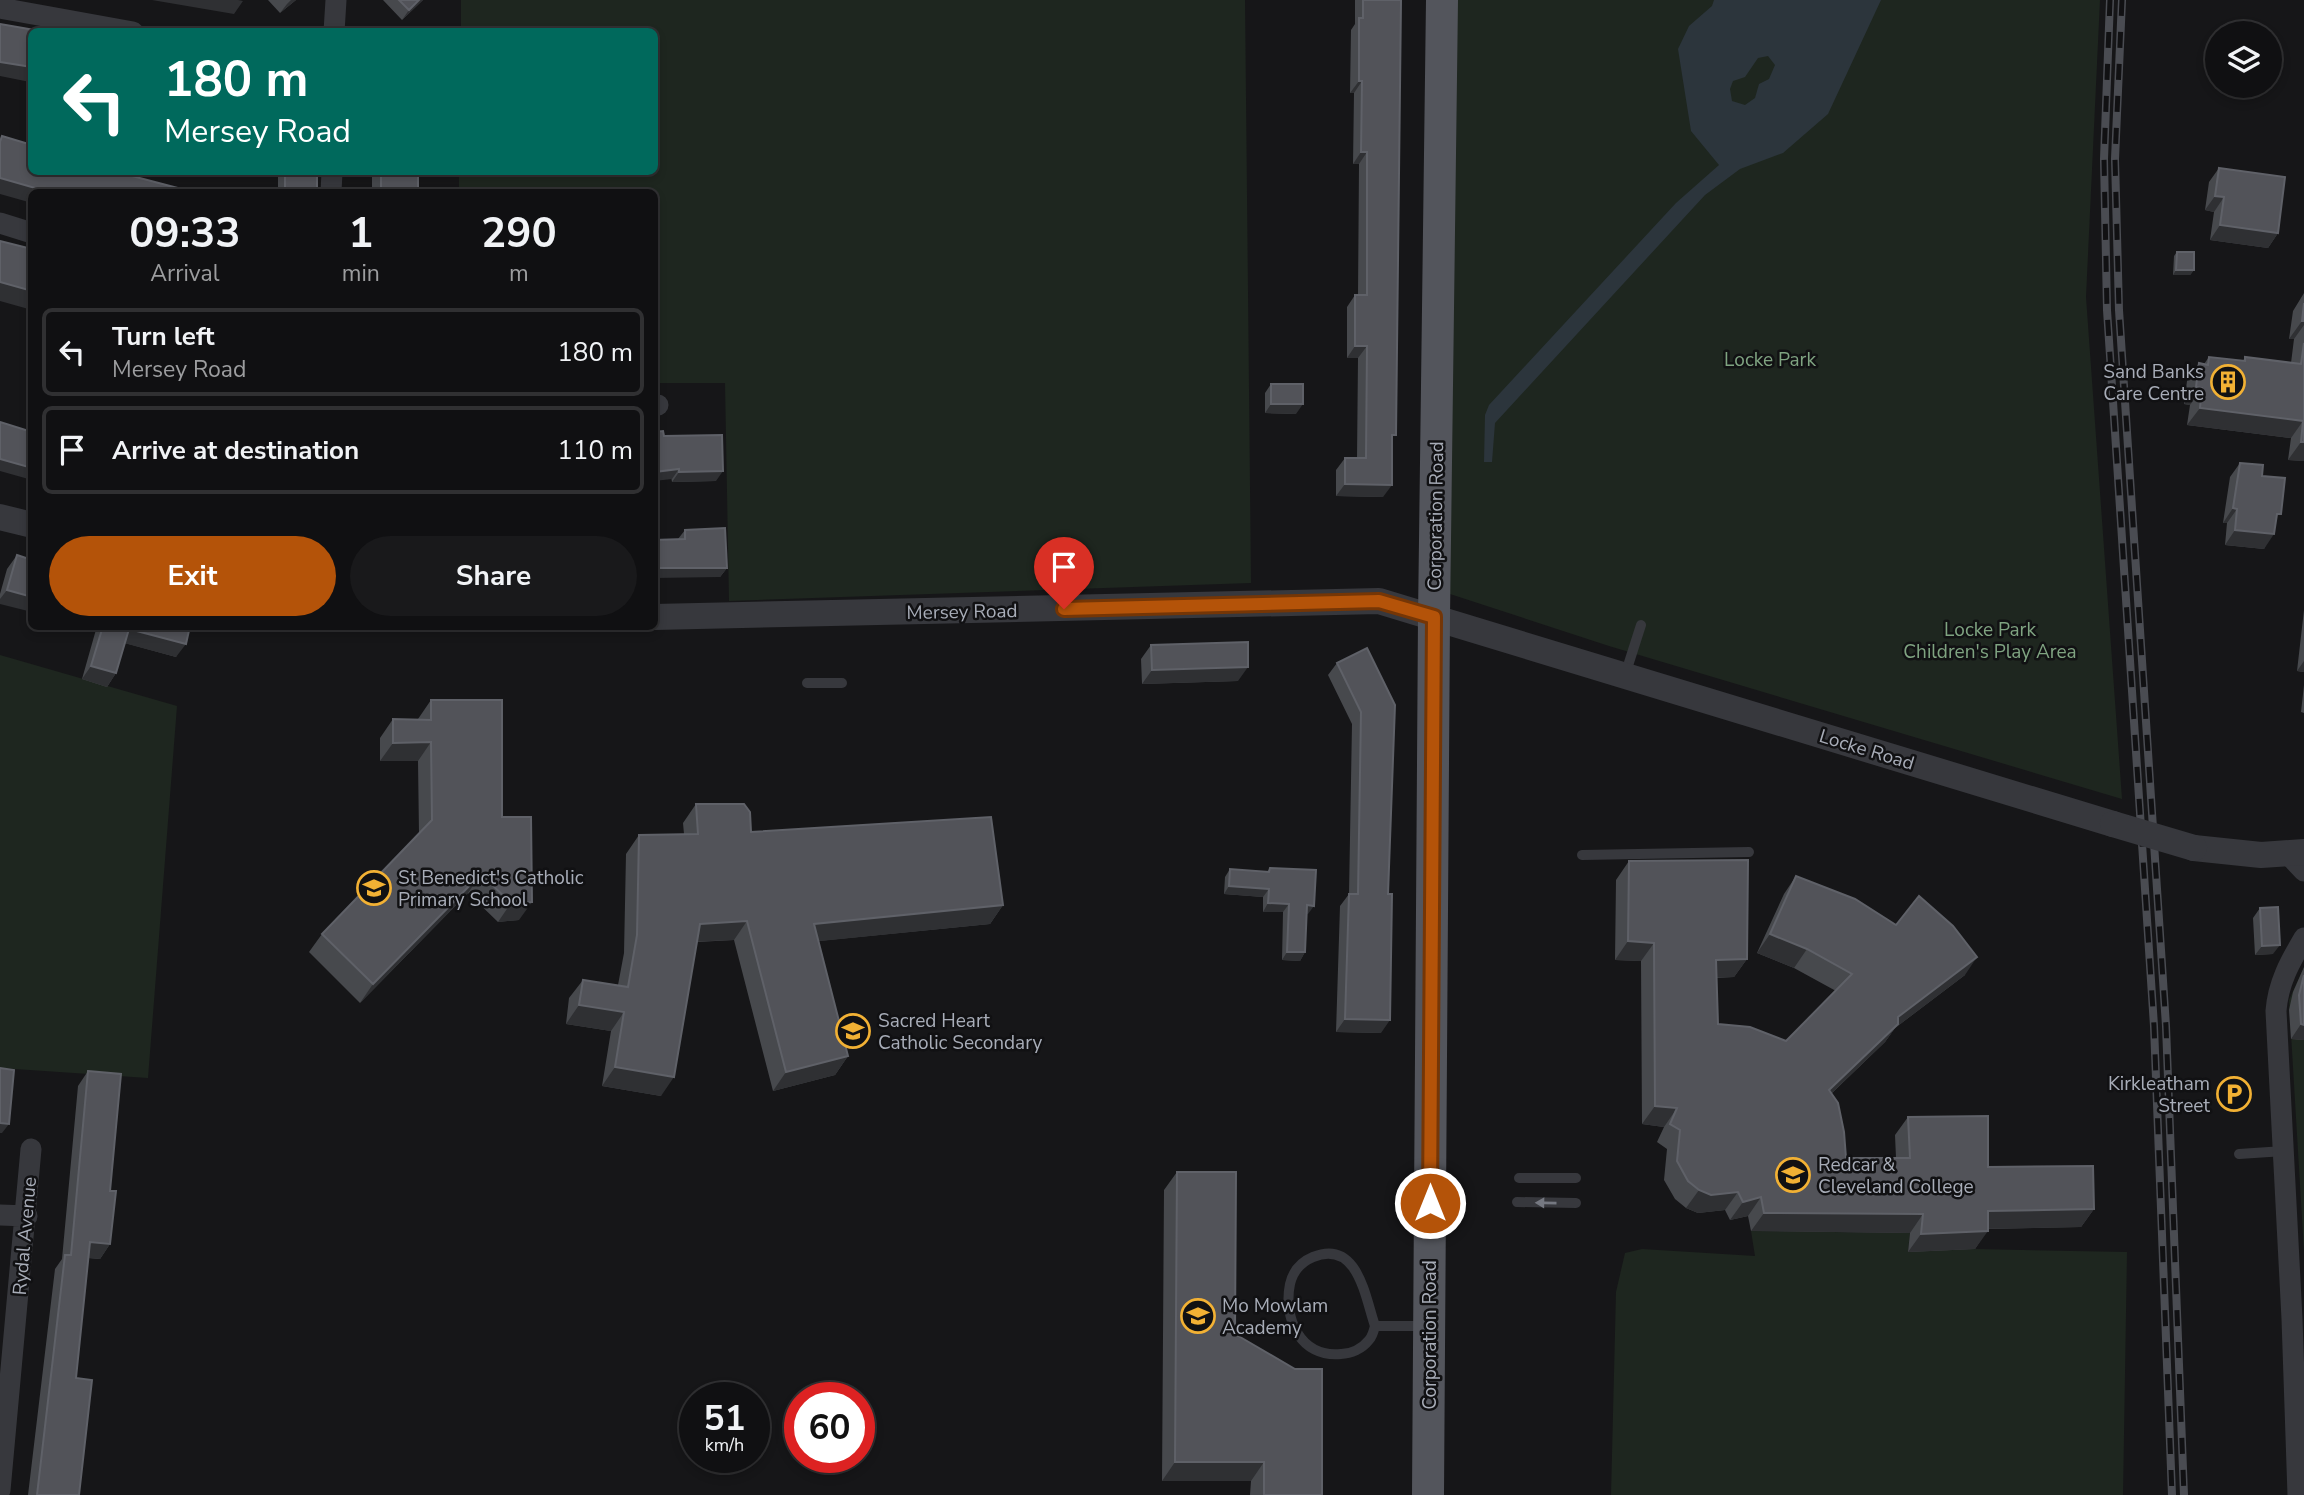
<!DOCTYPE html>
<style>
:root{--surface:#101012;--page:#19191b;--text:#f1f3f6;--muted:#9c9d9f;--line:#303032;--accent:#b45309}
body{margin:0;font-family:"Nunito Sans",sans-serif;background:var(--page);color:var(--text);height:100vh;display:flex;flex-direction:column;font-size:26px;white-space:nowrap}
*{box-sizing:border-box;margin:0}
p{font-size:23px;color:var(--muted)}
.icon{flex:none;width:38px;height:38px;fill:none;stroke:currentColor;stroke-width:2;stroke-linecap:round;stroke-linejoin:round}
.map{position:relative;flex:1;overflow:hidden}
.panel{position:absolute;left:28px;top:189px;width:630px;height:441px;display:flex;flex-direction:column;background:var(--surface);border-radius:10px;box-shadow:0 4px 10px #0003,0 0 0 2px var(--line)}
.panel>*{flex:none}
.banner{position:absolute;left:28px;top:28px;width:630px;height:147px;border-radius:10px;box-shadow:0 4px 10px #0003,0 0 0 2px var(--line);background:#00695c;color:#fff;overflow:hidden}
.buttons{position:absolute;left:2205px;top:21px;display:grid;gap:14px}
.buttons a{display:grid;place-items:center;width:77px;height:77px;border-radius:50%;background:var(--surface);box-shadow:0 4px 10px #0003,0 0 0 2px var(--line);font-size:35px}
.speed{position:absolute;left:679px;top:1382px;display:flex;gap:14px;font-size:35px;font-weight:700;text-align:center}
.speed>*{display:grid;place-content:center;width:91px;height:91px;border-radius:50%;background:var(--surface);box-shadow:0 4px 10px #0003,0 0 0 2px var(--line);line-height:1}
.speed small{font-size:18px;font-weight:400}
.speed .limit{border:10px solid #d22;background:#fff;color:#111}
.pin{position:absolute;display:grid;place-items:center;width:60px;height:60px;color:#fff;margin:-72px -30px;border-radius:50% 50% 50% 0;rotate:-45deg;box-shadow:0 0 7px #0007}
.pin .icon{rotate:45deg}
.me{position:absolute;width:77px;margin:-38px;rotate:0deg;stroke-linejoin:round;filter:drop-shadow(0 0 5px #0008)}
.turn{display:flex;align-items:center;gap:24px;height:147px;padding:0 21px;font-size:32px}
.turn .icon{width:91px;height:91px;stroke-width:2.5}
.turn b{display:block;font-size:49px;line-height:60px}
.eta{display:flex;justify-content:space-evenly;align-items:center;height:119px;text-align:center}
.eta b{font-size:42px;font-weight:700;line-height:49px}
.primary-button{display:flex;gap:14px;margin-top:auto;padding:14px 21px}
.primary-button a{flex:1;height:80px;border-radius:42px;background:var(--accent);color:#fff;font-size:28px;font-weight:700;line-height:80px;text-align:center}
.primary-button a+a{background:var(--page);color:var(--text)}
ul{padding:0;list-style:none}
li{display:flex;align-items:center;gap:21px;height:88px;margin:0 14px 10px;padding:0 7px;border:4px solid var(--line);border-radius:10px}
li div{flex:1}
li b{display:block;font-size:26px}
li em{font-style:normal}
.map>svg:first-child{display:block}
.green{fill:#1e261f}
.water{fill:#2c353c;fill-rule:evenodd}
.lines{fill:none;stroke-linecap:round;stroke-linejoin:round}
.service{stroke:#37383d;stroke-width:10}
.minor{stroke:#37383d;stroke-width:21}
.tertiary{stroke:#37383d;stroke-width:26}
.primary{stroke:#53555c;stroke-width:32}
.rail-casing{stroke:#4a4c52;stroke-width:8}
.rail{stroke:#111113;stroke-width:5;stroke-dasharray:16;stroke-linecap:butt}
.tertiary-bridge{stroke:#37383d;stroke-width:26}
.wall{fill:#47494d}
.shaded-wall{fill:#2f3033}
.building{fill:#525359;stroke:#5f6168;stroke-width:2}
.oneway{fill:#757881}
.route-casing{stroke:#753606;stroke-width:18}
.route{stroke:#b45309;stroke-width:12}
.labels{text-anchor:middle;stroke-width:5;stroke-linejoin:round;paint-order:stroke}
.park-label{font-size:19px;fill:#7fa381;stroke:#111113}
.poi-label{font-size:19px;fill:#a8adb8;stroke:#111113;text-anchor:start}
.street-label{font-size:19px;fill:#a8adb8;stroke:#111113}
</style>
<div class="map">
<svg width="2304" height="1495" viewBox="0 0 2304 1495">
<rect width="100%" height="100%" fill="#161618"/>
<path class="green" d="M461 0H1245L1251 583 729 601 725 383H655L654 192H459V172H654V32L461 31Z
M1456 0H2100L2086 297 2122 799 1609 646 1450 594Z
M0 655 177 706 148 1078 0 1068Z
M2304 967V1252L2289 1000Z
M1751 1231 1910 1233 1908 1251 1975 1249 2127 1252 2123 1495H1611L1616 1292 1625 1253 1642 1249 1755 1256Z"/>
<path class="water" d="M1714 0H1881L1828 114 1783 153 1740 169 1705 195 1495 423 1492 462H1484L1485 415 1489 405 1676 203 1719 165 1691 131 1678 49 1689 26 1712 6ZM1768 56 1775 65 1769 79 1759 84 1755 98 1745 105 1732 101 1730 89 1733 81 1745 77 1758 58Z"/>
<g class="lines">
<path class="service" d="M1625 675 1641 625
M807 683H842
M1582 855 1749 852
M2239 1154 2284 1151
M1519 1178H1576
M1517 1202 1576 1203
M1375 1326C1365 1297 1358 1239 1313 1257 1301 1262 1293 1271 1290 1284 1283 1318 1300 1358 1341 1354 1351 1354 1362 1349 1369 1340 1372 1337 1374 1330 1375 1326H1427"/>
<path class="minor" d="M0 8 133 32
M334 32 336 0
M331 192 332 172
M0 223 32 233
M654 405H658
M2288 854 2304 871
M0 1215 27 1216
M0 1490 31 1149
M2298 1495 2292 1319 2276 1011C2278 983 2290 962 2304 938"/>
<path class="tertiary" d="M0 517 32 525
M654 617 1379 601 2113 824
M2194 848 2261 855 2304 852"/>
<path class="primary" d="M1428 1495 1434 617 1442 0"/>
<g class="rail-casing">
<path id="rail" d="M2110 0 2104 159 2107 310 2154 1026 2172 1495
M2122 0 2115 159 2119 310 2166 1026 2184 1495"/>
</g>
<use href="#rail" class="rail"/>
<path class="tertiary-bridge" d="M2113 824 2194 848"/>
</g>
<path class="wall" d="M268 0H296L280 13Z
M383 0H423L402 20Z
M1355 0H1401L1392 440 1383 497 1336 496V470L1345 458H1357L1358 358H1347V307L1355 295H1358L1359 164H1353L1354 93H1350L1351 30 1355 24Z
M2219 168 2278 233 2268 248 2210 240 2214 212 2205 210 2209 182Z
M278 172H317V192H278Z
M372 172H418V192H372Z
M2177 252 2194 270 2190 275H2173L2174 256Z
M2304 293V461L2288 460 2291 438 2187 425 2190 405 2184 404 2187 381 2199 363 2204 364 2209 357 2243 361 2245 357 2291 363 2294 339H2289L2293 311Z
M1271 384 1296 414 1265 413V393Z
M664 436 716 481 672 482Z
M2240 463 2262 476 2276 523 2264 549 2225 545 2227 523H2223L2230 477Z
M685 530 727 568 720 577 678 539Z
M17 555 32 560 0 604V594L7 569Z
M2304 610V672L2297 671Z
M97 626H190L176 657 125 643 116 673 107 687 82 679Z
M1151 645 1238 681 1142 684 1141 659Z
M1367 648 1388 894 1381 1033 1336 1032 1340 906 1349 894 1352 724 1328 675 1337 663Z
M2304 685V713L2301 712Z
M431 700 502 817 519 920 498 922 468 893 360 1003 309 952 322 934 419 834 418 761H380V738L393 719H418Z
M696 804 751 832 1003 905 990 924 818 941 848 1056 835 1075 773 1091 734 940 697 942 661 1096 602 1086 611 1031 566 1024 569 998 583 980 618 985 624 953 626 854 639 835 684 834 683 823Z
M1629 861 1747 959 1734 977 1716 978 1718 1024 1786 1041 1836 991 1794 968 1757 953 1784 894 1796 876 1965 975 1895 1028 1885 1042 1831 1094 1846 1158H1896L1895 1135 1908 1117 1988 1167 2094 1209 2081 1227 1988 1229 1975 1249 1908 1252 1910 1233 1751 1231 1748 1216 1730 1220 1725 1210 1698 1213 1686 1208 1675 1199 1664 1180 1667 1149 1657 1142 1664 1127 1642 1124 1641 961 1615 960 1616 880Z
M1270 868 1308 914H1307L1305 952 1300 961 1282 960 1283 912H1263V897L1224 894 1225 877 1230 869 1267 872Z
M2260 908 2273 954 2255 955 2253 918Z
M2304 967V1040L2291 1039 2289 1010 2293 992Z
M88 1071 110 1191V1244L100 1259 88 1258 76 1378 79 1495H28L55 1269 62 1259 78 1086Z
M1177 1172 1235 1334 1322 1495H1250L1251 1481H1162L1164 1190Z"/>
<path class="shaded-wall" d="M152 0H238L243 1 234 14Z
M291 0H296L280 13 287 4Z
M419 0H423L402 20 409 10Z
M0 62 32 67V80L30 82 0 76Z
M1359 81H1362L1354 93H1350Z
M1361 152H1367L1359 164H1353Z
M0 178 49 192H32V203L0 194Z
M2215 196 2224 197 2214 212 2205 210Z
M2220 225 2278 233 2268 248 2210 240Z
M2176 270H2194L2190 275H2173Z
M0 282 32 291V310L0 301Z
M2302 321H2304V325L2294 339H2289Z
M1355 346H1367L1358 358H1347Z
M2196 387 2202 388 2190 405 2184 404Z
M1271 404H1303L1296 414 1265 413Z
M2200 408 2303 421 2291 438 2187 425Z
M2301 442H2304V461L2288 460Z
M0 459 32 468V480L0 471Z
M679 469 672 479 654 481V472Z
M723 471 716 481 672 482 679 472Z
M1345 484 1392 485 1383 497 1336 496Z
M2233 508 2237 509 2227 523H2223Z
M2235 530 2274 534 2264 549 2225 545Z
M654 568H727L720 577 654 578Z
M7 590 32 597V612L0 604V599Z
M129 629 186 644 176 657 120 642Z
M2304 661V672L2297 671Z
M91 666 116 673 107 687 82 679Z
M1248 667 1238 681 1142 684 1152 670Z
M431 742 418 761H380L393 743Z
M481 874 468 893 360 1003 373 984Z
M1229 886 1269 889 1263 897 1224 894Z
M532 902 519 920 498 922 511 903Z
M1268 903 1289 904 1283 912H1263Z
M1003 905 990 924 801 943 814 924Z
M1307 905 1314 906 1308 914 1301 913Z
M747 921 734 940 687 942 700 924Z
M1770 934 1807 949 1794 968 1757 953Z
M1628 941 1654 943 1641 961 1615 960Z
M2280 945 2273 954 2255 955 2262 946Z
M1287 952H1305L1300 961 1282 960Z
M1977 957 1965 975 1895 1028 1885 1042 1816 1108 1829 1090 1898 1017Z
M1747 959 1734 977 1703 978 1716 960Z
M579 1005 624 1012 611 1031 566 1024Z
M1345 1019 1390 1020 1381 1033 1336 1032Z
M2301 1024 2304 1025V1040L2291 1039Z
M848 1056 835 1075 773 1091 786 1072Z
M615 1067 674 1077 661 1096 602 1086Z
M1655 1106 1677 1108 1664 1127 1642 1124Z
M0 1123 9 1124 2 1133H0Z
M1699 1190 1738 1192 1725 1210 1698 1213 1686 1208Z
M1761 1197 1748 1216 1730 1220 1743 1202Z
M2094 1209 2081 1227 1975 1229 1988 1211Z
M1764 1213 1923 1214 1910 1233 1751 1231Z
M1988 1231 1975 1249 1908 1252 1921 1234Z
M90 1242 110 1244 100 1259 80 1257Z
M1175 1462H1264L1251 1481H1162Z"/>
<path class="building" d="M399 0H419L409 10Z
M1363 0H1401L1396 435H1392V485L1345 484V458H1366L1367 346H1355V295H1367V152H1361L1362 81H1359V18H1363Z
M0 24 46 32H32V67L0 62Z
M2 136 32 145V172H117L193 192H49L0 178V142Z
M2219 168 2285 177 2278 233 2220 225 2224 197 2215 196Z
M285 172H317V192H285Z
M381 172H418V192H381Z
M0 241 32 249V291L0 282Z
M2177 252H2194V270H2176Z
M2304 303V321H2302Z
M2304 343V442H2301L2303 421 2200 408 2202 388 2196 387 2199 363 2208 365 2209 357 2245 361V357L2301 364Z
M1271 384H1303V404H1271Z
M0 422 32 432V468L0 459Z
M663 431 664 436 722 435 723 471 679 472V469L654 472V432Z
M2240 463 2263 465 2262 476 2285 478 2281 514H2277L2274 534 2235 530 2237 509 2233 508Z
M725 528 727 568H654V540L685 539V530Z
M17 555 32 560V597L7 590Z
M103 626H190L186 644 129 629 116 673 91 666Z
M1248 642V667L1152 670 1151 645Z
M1367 648 1395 705 1388 894H1392L1390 1020 1345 1019 1349 894H1358L1361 712 1337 663Z
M431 700H502V817H531L532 902 511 903 481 874 373 984 322 934 432 820 431 742 393 743V719L431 720Z
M696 804H744L750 812 751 832 991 817 1003 905 814 924 848 1056 786 1072 747 921 700 924 674 1077 615 1067 624 1012 579 1005 583 980 628 987 637 935 639 835 698 834Z
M1748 860 1747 959 1716 960 1718 1024 1750 1027 1786 1041 1852 974 1807 949 1770 934 1796 876 1855 899 1896 925 1919 896 1953 926 1977 957 1898 1017V1024L1829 1090 1838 1103 1844 1132 1846 1158H1910L1908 1117 1988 1116V1167L2093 1166 2094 1209 1988 1211V1231L1921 1234 1923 1214 1764 1213 1761 1197 1743 1202 1738 1192 1711 1195 1699 1190 1688 1181 1677 1161 1680 1130 1670 1124 1677 1108 1655 1106 1654 943 1628 941 1629 861Z
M1270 868 1316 870 1314 906 1307 905 1305 952H1287L1289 904 1268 903 1269 889 1229 886 1230 869 1269 872Z
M2278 907 2280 945 2262 946 2260 908Z
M2304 975V1025L2301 1024 2299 995Z
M0 1068 14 1070 9 1124 0 1123Z
M88 1071 121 1074 110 1191H116L110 1244 90 1242 76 1378 92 1380 79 1495H37L65 1255H71Z
M1177 1172H1236L1235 1334 1295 1369H1322V1495H1264V1462H1175Z"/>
<defs><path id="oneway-solid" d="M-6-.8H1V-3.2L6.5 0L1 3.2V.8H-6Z" transform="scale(1.75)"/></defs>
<use class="oneway" href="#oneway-solid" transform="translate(1546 1203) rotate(-179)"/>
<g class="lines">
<g class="route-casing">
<path id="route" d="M1064 609 1379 601 1434 617 1430 1203"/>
</g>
<use href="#route" class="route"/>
</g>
<defs>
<g id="building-ring" transform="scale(1.75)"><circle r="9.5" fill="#111113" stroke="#f2b134" stroke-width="1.5"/><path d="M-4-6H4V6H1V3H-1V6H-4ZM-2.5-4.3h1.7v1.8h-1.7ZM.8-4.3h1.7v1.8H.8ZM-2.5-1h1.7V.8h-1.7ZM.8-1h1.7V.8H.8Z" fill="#f2b134"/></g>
<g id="school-ring" transform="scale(1.75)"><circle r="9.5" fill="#111113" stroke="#f2b134" stroke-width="1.5"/><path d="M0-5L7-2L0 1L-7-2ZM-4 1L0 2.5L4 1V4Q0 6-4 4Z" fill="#f2b134"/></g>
<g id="parking-ring" transform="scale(1.75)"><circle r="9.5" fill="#111113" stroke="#f2b134" stroke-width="1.5"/><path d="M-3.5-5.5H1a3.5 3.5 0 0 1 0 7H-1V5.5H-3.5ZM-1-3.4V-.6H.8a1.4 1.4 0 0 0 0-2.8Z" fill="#f2b134"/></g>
<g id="university-ring" transform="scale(1.75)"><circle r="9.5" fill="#111113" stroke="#f2b134" stroke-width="1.5"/><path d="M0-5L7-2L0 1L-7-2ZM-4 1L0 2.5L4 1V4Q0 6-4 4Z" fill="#f2b134"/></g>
</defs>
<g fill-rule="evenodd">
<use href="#building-ring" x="2228" y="382"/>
<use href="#school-ring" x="374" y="888"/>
<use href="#school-ring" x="853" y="1031"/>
<use href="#parking-ring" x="2234" y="1094"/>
<use href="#university-ring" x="1793" y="1175"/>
<use href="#school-ring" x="1198" y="1316"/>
</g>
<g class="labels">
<g class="park-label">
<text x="1770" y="366">Locke Park</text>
<text x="1990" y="636">Locke Park<tspan x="1990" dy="22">Children's Play Area</tspan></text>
</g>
<g class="poi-label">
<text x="2204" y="378" text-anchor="end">Sand Banks<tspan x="2204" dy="22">Care Centre</tspan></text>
<text x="398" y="884">St Benedict's Catholic<tspan x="398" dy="22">Primary School</tspan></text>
<text x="878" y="1027">Sacred Heart<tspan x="878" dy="22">Catholic Secondary</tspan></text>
<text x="2210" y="1090" text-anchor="end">Kirkleatham<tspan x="2210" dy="22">Street</tspan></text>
<text x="1818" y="1171">Redcar &amp;<tspan x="1818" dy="22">Cleveland College</tspan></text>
<text x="1222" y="1312">Mo Mowlam<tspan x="1222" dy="22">Academy</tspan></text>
</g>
<g class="street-label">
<text transform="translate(1435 516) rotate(-89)" y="7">Corporation Road</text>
<text transform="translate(962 611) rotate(-1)" y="7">Mersey Road</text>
<text transform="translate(1867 749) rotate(17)" y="7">Locke Road</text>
<text transform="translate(24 1236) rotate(-85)" y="7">Rydal Avenue</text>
<text transform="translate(1429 1335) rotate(-90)" y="7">Corporation Road</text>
</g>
</g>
</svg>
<div class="buttons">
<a><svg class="icon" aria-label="layers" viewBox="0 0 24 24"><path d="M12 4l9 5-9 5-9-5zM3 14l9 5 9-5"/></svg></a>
</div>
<div class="speed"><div>51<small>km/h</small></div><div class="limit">60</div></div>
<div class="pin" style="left:1064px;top:609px;background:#d93025"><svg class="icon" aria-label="arrive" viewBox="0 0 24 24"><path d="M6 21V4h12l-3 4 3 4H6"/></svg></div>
<svg class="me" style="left:1430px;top:1203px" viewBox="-20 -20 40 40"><circle r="17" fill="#b45309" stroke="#fff" stroke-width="3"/><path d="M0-11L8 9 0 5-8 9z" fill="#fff"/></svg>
<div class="banner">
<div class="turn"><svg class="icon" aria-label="left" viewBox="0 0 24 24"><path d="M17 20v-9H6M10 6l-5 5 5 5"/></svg><div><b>180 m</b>Mersey Road</div></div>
</div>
<section class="panel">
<div class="eta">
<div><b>09:33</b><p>Arrival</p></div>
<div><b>1</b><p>min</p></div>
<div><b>290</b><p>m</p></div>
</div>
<ul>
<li><svg class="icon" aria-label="left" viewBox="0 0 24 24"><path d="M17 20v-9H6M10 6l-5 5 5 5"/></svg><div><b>Turn left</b><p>Mersey Road</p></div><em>180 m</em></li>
<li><svg class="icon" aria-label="arrive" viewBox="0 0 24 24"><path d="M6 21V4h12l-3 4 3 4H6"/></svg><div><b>Arrive at destination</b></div><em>110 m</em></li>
</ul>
<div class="primary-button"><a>Exit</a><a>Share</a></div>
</section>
</div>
